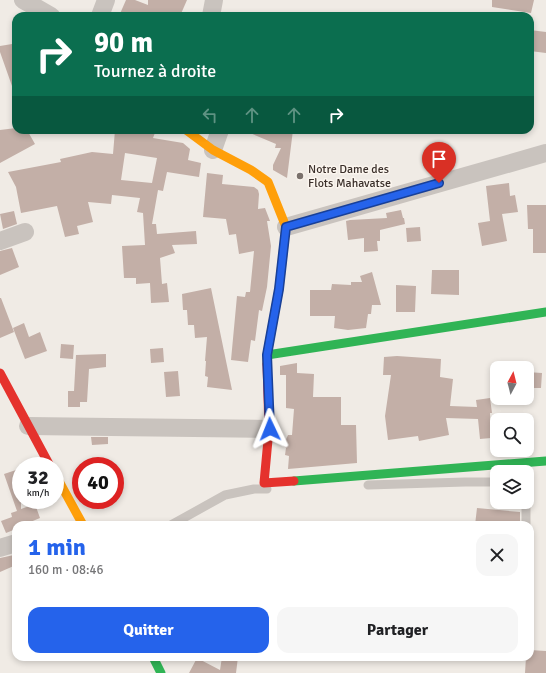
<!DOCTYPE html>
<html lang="fr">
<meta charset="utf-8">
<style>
:root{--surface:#fff;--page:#f6f6f6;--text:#202124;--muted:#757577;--accent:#2563eb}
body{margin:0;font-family:Signika,sans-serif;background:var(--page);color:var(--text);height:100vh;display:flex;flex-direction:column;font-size:15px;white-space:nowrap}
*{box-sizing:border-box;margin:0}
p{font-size:13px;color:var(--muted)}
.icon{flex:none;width:22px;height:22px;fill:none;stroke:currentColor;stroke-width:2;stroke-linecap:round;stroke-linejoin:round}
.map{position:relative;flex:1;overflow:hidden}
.side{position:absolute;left:12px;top:521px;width:522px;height:140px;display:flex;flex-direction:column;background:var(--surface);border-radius:12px;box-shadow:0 2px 6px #0003}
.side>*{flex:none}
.banner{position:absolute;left:12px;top:12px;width:522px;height:122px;border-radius:12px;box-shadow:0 2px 6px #0003;background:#0b6e4f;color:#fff;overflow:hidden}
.needle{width:26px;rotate:7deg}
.tools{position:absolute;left:490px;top:361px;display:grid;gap:8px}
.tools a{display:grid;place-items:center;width:44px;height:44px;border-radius:8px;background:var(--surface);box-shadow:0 2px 6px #0003;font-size:20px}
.speed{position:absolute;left:12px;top:457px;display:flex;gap:8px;font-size:20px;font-weight:700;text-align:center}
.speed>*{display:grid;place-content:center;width:52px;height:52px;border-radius:50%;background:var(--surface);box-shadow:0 2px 6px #0003;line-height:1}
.speed small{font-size:10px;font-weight:400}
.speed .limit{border:6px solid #d22;background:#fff;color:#111}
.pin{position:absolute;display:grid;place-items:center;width:34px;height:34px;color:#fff;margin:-41px -17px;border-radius:50% 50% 50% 0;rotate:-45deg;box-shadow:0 0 4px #0007}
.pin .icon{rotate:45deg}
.me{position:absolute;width:44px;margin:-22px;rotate:358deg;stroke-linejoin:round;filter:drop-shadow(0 0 3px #0008)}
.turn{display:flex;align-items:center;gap:14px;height:84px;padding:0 16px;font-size:18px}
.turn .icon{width:52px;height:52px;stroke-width:2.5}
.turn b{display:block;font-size:28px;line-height:34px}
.lanes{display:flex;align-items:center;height:38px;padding:0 16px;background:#0003;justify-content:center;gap:20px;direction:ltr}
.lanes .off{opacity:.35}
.round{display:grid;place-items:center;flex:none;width:42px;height:42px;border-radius:12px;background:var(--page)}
.overview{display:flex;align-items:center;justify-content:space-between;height:68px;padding:0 16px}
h1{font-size:24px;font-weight:800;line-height:30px;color:var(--accent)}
.action{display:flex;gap:8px;margin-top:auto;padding:8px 16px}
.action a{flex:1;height:46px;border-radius:12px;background:var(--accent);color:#fff;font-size:16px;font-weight:800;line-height:46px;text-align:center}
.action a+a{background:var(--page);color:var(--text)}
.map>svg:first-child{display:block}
.building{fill:#c3afa7;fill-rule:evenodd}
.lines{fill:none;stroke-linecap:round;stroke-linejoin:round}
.lane{stroke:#c9c3be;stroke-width:9}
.street{stroke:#c9c3be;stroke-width:18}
.fast{stroke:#30b455;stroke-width:9}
.slow{stroke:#ff9f0a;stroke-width:9}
.jam{stroke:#e5322d;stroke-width:9}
.route-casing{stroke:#184099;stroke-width:10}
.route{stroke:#2563eb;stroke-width:7}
.poi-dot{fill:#7a716c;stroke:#fbf5ee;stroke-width:1.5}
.labels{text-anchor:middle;stroke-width:3;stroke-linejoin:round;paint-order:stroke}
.poi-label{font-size:12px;fill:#3b302b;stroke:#fbf5ee;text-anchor:start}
</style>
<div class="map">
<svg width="546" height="673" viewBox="0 0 546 673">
<rect width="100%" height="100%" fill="#f0ebe5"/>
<path class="building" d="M126 0H135L148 5V0H187L180 16H119Z
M492 0H534L531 13 492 7Z
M530 30 546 32V53L530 51Z
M12 44 16 69V85L12 86 0 52V46Z
M16 128V130H27L35 144 0 163V130Z
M115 130H156L153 138 183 143 190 149 188 160 201 163 199 177 167 172 163 191 158 190 152 224H156L157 234 196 231 197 244 172 245 175 253 160 258 162 284 167 283 169 302 151 303 150 283 136 284V278H124L122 246 145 245 143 213 137 212 140 198 112 195 111 204 88 202 93 222 77 226 79 234 65 237 57 206 21 213 16 187 8 172 61 162 60 159 92 152 113 154ZM125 153 157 158 152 183 121 180Z
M243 130H293L287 178 273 170V165L281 148H275L276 144Z
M207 173 223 175 222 184 254 187 258 190 259 194 258 209 265 208 270 221H267L271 246 267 287 262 311 259 310 255 341 251 340 248 362 231 360 237 296 245 297 246 292H250L254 251 239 254 236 234 229 235 226 219 203 217Z
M509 183 510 196 515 195 518 212 502 214 507 241 482 246 478 223 490 221 486 186Z
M527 205H546V253H533V229H528Z
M401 210 403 218H404L405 224 380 230V241H377L378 251 364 252V238L348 240 346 221 350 220 387 218 386 213Z
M14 211 17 224 3 229 0 214Z
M420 227 421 241 407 242 406 228Z
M12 248 19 267 0 275V251Z
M432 270H459V295L431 294Z
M372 272 381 305H372L371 314H368L366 328 348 330 334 328 335 316H310V290H331L332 284 351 285V282H362L360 276Z
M396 285 416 286 415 312H396Z
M211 288 232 390 207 387 208 377 205 376 206 361H205L207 337 195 338 194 325H188L187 310H183L182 294Z
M0 298H1L14 332 0 338Z
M24 323 29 337 40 332 47 351 25 359 13 328Z
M61 344 74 345 73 359 60 358Z
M163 348 164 362 151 363 150 349Z
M106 354V367L89 369 87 402H80V407H68V391H74L76 355Z
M397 356 441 359 440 377 453 379 450 406 477 407 476 400 490 398 492 413H490L491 438 480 439 478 419 446 418 449 435 419 441 418 436 388 440 385 416 391 375H383L384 357Z
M297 363V373L314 374 313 397H341V425H356L357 463 288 469 289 456 285 455 286 448 283 446 288 435H292L294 409 286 408V375H280V366Z
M178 371 180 396 166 397 164 372Z
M527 372 542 373 541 388H527Z
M91 437H108V444L92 445Z
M16 470 21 483V509L35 504 40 518 23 525H16V529L6 533 1 521 12 517 11 513 17 511 4 474Z
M477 508 520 512V525H475Z
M14 555 16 560V565L0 572V558Z
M530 650 546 651V673H525L526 657H530Z
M222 657H238L236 673H189L197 658 220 670Z"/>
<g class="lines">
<path class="lane" d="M368 485 465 482H497
M526 502V525
M171 525 225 495 254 489H267"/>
<path class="street" d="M23 0 51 16
M100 16 106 0
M211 16 214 0
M213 150 220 130
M286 227 546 153
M0 241 25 232
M28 426 269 429
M0 548 16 543"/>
<path class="fast" d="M267 355 546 312
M294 481 546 461
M153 657 161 673"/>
<path class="slow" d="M186 130 213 150 251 170 268 182 286 227 279 289 267 355V364
M55 474 83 525"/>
<path class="jam" d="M267 364 269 429 264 483 294 481
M0 373 50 466"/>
</g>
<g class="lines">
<g class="route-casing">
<path id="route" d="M270 429 267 355 279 289 286 227 439 183"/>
</g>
<use href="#route" class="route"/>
</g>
<circle class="poi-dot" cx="300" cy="176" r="4"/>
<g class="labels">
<g class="poi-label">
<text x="308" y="173">Notre Dame des<tspan x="308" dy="14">Flots Mahavatse</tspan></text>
</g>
</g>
</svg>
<div class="tools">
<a><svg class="needle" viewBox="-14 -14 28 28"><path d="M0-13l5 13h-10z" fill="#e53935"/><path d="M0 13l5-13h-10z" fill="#757577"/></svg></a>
<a><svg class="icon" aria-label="search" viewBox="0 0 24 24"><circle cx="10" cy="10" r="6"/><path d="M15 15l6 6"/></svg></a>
<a><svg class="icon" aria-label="layers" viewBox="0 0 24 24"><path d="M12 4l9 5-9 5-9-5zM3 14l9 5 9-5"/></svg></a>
</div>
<div class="speed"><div>32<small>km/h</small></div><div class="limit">40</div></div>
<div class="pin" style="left:439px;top:183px;background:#d93025"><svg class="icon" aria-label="arrive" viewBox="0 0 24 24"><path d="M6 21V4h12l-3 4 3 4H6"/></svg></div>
<svg class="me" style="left:270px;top:429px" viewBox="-20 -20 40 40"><path d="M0-17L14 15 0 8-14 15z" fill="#2563eb" stroke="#fff" stroke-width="4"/></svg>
<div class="banner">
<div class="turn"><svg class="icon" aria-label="right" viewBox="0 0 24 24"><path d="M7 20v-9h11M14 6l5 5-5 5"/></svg><div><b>90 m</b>Tournez à droite</div></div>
<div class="lanes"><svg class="icon off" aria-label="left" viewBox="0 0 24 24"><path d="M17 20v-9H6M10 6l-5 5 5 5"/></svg><svg class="icon off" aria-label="ahead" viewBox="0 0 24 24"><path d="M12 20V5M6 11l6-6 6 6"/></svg><svg class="icon off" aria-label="ahead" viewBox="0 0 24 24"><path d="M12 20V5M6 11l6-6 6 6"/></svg><svg class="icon" aria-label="right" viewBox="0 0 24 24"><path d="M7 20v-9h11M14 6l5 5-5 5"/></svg></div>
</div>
<section class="side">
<div class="overview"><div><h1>1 min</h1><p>160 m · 08:46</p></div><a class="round"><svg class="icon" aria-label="close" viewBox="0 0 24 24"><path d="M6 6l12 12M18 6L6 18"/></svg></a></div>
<div class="action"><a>Quitter</a><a>Partager</a></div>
</section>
</div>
